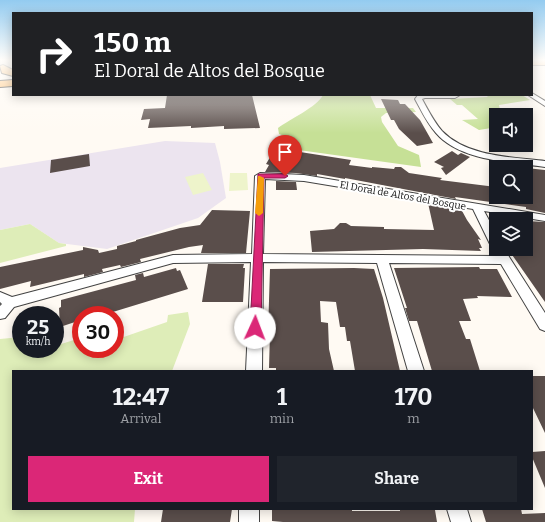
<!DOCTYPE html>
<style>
:root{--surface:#171b24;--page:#20242c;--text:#f1f3f6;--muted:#9ea1a6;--accent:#db2777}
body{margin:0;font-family:Bitter,serif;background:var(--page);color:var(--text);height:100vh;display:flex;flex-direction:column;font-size:15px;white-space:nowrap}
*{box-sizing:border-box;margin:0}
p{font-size:13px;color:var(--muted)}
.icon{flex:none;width:22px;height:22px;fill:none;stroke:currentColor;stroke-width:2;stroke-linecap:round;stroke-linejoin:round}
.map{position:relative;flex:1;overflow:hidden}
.panel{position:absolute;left:12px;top:370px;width:521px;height:140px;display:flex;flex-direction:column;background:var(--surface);border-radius:0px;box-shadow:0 2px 10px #0003}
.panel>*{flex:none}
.hud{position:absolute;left:12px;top:12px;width:521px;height:84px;border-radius:0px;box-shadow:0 2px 10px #0003;background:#202124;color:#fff;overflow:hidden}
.controls{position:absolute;left:489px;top:108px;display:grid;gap:8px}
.controls a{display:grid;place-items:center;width:44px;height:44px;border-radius:0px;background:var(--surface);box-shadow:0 2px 10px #0003;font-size:20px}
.speed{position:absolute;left:12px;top:306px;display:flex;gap:8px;font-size:20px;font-weight:700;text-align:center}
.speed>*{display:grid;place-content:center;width:52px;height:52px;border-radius:50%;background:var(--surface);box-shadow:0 2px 10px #0003;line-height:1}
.speed small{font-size:10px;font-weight:400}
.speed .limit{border:6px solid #d22;background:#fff;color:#111}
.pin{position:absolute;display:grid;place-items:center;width:34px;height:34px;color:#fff;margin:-41px -17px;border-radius:50% 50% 50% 0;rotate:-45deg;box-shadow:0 0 4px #0007}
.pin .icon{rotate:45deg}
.me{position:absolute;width:44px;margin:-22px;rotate:2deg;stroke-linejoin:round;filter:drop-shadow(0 0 3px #0008)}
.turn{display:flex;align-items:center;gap:14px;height:84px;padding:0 16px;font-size:18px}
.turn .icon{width:52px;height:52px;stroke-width:2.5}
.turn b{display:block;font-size:28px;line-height:34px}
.eta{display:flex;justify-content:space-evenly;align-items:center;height:68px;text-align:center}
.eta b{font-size:24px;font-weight:700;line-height:28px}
.action{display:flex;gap:8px;margin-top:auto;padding:8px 16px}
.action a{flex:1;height:46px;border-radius:0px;background:var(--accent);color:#fff;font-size:16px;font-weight:700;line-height:46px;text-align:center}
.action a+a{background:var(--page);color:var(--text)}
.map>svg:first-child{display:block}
.industrial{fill:#ece4ef}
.green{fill:#deedb8}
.forest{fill:#c6e096}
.pitch{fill:#eef4cb}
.building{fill:#5a4e4b}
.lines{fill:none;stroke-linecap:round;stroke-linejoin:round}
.primary-tunnel{stroke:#dbd7d1;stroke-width:10;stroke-dasharray:10 5;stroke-linecap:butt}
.minor-casing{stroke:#434343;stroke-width:2}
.primary-casing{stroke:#212121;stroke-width:2}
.minor{fill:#fff;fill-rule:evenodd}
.primary{fill:#ffba63;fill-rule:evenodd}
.route{fill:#db2777;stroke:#8e194d}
.slow{fill:#f59e0b}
.labels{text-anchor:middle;stroke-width:4;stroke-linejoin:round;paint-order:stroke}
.street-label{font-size:10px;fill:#101010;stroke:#fff}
</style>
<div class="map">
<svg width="545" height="522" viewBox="0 0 545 522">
<rect width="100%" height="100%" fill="#fffaf3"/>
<path class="industrial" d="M165 141 215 143 220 162 226 198 198 218 107 249 59 243 30 224 0 230V168Z"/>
<path class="green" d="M30 224 59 243 66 244V246L0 263V230Z
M188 312 190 324 172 371H13V509H135L134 522H0V339L21 337V349H55V344L58 345 74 340H81V349H115V340L167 322 168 315Z"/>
<path class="forest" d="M323 95H370L376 108H413L416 112 386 113 381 117 382 122 398 146 419 155 421 167 277 147 291 138 279 134 278 128C290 119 317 107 323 95Z
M486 95H522L530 100 499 105 500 110 509 115H496V131L491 128 479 130 462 120 478 119 462 105H457L450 99 488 97Z"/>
<path class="pitch" d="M203 173 212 190 193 195 185 177Z
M230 173H247L248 190 229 191Z"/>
<path class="building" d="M167 95H252L260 128 224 129V126L191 128V126L148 128 150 119 141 120 144 109 165 108Z
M381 99 398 100 400 104H405L420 120 433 143 417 146 399 129 394 120H391Z
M452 151 458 155 461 153 470 157 446 175 441 168 444 167 434 162Z
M300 152 351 160 349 165 372 168V167L394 169 395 167H401L409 173 442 178 440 180 496 187V197H526V168L545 170V213L526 209V207L455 197 456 199 345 178V179L317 174V176L296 173 265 172 269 165 266 164 272 154 298 157Z
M89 154 90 166 50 173 51 160Z
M276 181 296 182 297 190H276Z
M428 203 461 209 467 220 481 240 478 239 482 248H479L481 251 423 249 312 252 310 231 334 229 340 223H346L351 226 384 227V229L434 230Z
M212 210 250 211 246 253H201L203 245 189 247 140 259 141 262 121 267 120 265 102 269 103 272 84 277V274L30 287 31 281 0 289V267L83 250V247L98 250 99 253 117 249V246L136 241V240L180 228 200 225Z
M526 221 545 222V302L508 249H526Z
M208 264H244L243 268H245L243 302H202Z
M479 267 480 269H497L512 297 477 296 478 298 463 299 471 321H459L466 339H470L480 371H432L417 321H409L405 308H407L394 268Z
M176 268 177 271 180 270 188 289 103 315H81V320L60 327 59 308 61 307V300L136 280 135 275 143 273 144 277Z
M354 268 374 269 383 298 400 371H355L350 341H347L345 327H340L336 302 320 301 321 322 328 323 329 349 334 371H276V368H269L270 332H268L270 269Z
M532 376H545V433L532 406Z
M545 451V488L532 457V452Z
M163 509H232L230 522H161Z
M272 509H352V511H400V509H426L435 510 437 522H283L272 521Z
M482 509H521L522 514 545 513V522H486Z"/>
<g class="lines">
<path class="primary-tunnel" d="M0 67 11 60"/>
<g class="minor-casing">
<path id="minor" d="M532 93 545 101V106L528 95H532Z
M418 95H460L455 98H425L422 99C428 110 434 122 442 131 467 157 512 157 545 161V167C511 162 460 161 436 133 427 123 421 110 415 99Z
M260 173 304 175 545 215V221L484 211 496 233V249H504L545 313V331L540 329 501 264 389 263 424 371H408L377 263 263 262 262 371H246L251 262 173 263 14 307 5 318 0 319V306L2 304 0 302V292L12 297 173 255 252 254 255 176ZM265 179 304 181 473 209 490 244 493 247 492 249 496 256 263 254Z
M239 509H259V522H239Z
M447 509H467L471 522H451Z"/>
</g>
<g class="primary-casing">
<path id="primary" d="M532 60H545V65H532Z
M3 65 13 70V76L2 73 0 66Z
M13 80V86L0 87V81Z"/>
</g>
<use href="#minor" class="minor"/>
<use href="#primary" class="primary"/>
</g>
<linearGradient id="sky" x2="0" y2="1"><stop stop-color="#93cbf0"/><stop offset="0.45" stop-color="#fffdfa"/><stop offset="1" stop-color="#fffdfa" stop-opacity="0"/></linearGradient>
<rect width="545" height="133" fill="url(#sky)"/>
<path class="route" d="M258 174H285L288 176 285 178H264L261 328 259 332 255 333 251 332 250 328Z"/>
<path class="slow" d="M258 176H260L264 178 263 213 259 216 255 213Z"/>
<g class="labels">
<g class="street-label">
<text transform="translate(403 195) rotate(10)" y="4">El Doral de Altos del Bosque</text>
</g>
</g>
</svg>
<div class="controls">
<a><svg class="icon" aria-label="sound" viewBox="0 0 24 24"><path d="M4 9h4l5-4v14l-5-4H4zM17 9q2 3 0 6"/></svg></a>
<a><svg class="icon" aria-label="search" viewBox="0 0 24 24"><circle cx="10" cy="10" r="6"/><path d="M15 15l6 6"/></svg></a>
<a><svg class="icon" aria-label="layers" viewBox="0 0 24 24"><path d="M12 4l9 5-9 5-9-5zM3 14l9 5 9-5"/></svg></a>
</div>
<div class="speed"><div>25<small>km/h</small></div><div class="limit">30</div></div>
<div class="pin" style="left:285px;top:176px;background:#d93025"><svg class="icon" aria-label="arrive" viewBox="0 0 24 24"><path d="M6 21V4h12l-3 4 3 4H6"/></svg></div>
<svg class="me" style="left:255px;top:328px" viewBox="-20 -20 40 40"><circle r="19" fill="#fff"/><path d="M0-13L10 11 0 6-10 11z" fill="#db2777"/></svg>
<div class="hud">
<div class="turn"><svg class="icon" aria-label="right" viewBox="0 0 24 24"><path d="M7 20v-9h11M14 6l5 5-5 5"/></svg><div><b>150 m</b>El Doral de Altos del Bosque</div></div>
</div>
<section class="panel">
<div class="eta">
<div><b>12:47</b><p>Arrival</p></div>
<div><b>1</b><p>min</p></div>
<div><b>170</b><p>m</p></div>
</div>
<div class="action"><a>Exit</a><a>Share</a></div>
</section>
</div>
